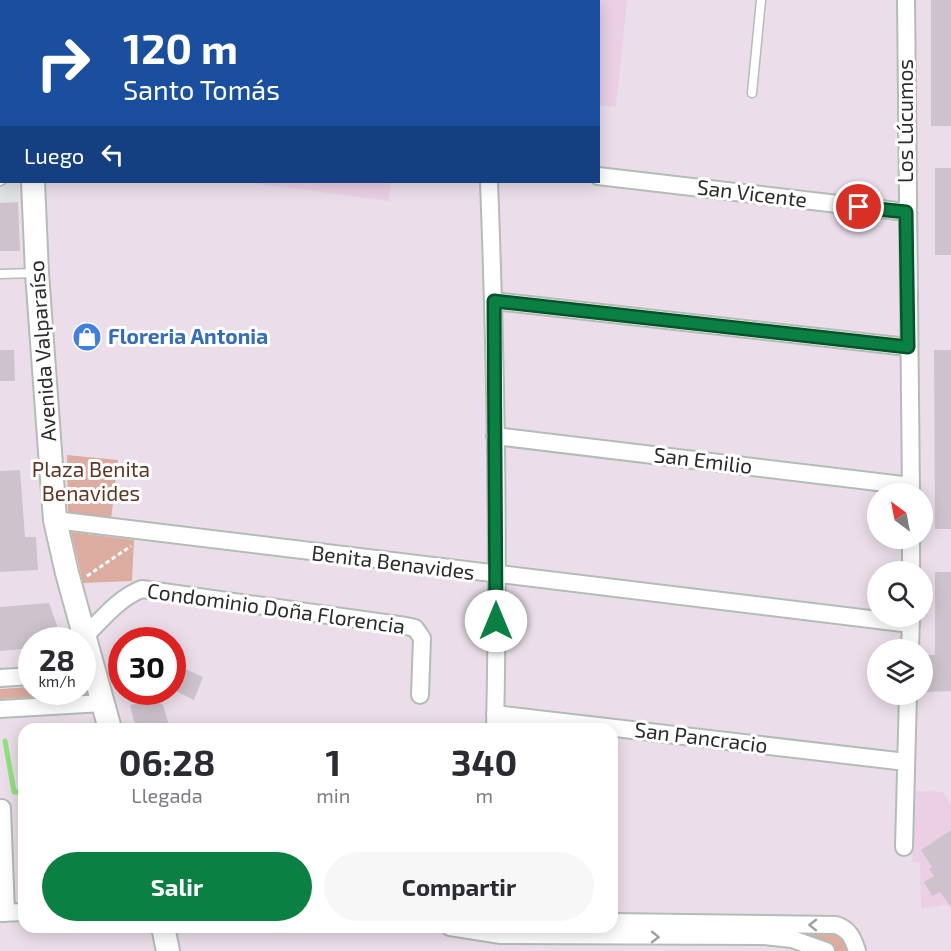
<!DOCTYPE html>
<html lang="es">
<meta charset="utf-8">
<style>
:root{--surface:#fff;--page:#f7f7f7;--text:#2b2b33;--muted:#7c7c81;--accent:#0b8043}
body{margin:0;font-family:"Exo 2",sans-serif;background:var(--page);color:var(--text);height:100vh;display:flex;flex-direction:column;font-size:22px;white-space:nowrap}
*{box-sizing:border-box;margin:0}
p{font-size:20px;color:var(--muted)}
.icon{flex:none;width:33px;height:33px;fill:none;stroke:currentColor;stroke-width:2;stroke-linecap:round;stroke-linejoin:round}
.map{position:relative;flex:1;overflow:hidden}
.drawer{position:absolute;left:18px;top:723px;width:600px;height:210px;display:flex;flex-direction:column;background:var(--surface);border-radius:18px;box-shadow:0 3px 15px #0003}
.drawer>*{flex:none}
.banner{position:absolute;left:0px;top:0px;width:600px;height:183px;box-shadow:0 3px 15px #0003;background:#1a4fa0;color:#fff;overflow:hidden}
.needle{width:39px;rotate:328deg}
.buttons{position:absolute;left:867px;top:483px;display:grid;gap:12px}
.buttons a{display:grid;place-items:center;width:66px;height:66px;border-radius:50%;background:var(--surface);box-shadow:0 3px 15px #0003;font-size:30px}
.speed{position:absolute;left:18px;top:627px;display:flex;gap:12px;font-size:30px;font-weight:700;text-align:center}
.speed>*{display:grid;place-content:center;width:78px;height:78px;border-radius:50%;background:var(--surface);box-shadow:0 3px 15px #0003;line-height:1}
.speed small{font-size:15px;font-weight:400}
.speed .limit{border:9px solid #d22;background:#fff;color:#111}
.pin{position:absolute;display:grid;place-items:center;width:51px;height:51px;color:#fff;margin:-26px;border:3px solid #fff;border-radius:50%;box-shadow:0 2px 6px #0007}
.me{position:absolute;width:66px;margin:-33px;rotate:0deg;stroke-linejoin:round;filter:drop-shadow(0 0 4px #0008)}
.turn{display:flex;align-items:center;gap:21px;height:126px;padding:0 24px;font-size:27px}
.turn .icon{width:78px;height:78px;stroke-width:2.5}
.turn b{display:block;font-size:42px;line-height:51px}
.then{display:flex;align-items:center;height:57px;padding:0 24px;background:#0003;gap:12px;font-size:22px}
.eta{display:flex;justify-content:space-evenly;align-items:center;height:102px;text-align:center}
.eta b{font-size:36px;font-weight:700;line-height:42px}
.button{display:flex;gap:12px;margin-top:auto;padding:12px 24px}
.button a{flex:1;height:69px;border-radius:36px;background:var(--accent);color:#fff;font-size:24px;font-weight:700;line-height:69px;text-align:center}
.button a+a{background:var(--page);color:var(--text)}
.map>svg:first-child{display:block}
.industrial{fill:#dee4e3}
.education{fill:#ebd0e5}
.green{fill:#dcaca1}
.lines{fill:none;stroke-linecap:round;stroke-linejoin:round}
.stream{stroke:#91e27c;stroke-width:5}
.building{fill:#cec3cc}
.service-casing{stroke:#b2bdb6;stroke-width:11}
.minor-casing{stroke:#b2bdb6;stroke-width:20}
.secondary-casing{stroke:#b2bdb6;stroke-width:26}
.path{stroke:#fff;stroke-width:3;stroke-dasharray:4.5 3;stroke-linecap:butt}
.service{stroke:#fff;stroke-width:8}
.minor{stroke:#fff;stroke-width:16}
.secondary{stroke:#fff;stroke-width:22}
.oneway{stroke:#a0a0a0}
.route-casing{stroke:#07532c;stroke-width:15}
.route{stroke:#0b8043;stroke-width:10}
.labels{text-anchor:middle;stroke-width:6;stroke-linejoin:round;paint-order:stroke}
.street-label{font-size:21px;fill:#2b2b2b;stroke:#fff}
.shop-label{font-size:21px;font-weight:bold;fill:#366cbe;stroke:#fff;text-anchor:start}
.park-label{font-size:21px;fill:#613622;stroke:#fff}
</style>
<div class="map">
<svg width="951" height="951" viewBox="0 0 951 951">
<rect width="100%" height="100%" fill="#ebdeea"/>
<path class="industrial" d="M0 0 6 1 2 2V182H17L20 251H0Z"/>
<path class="education" d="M502 0H627L616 107 599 105 598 2Z
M245 182H391L389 201Z
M916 791 943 792 951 805V909L947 904 921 909 920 863 912 862Z"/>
<path class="green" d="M67 455 118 460 111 520 68 512Z
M71 532 134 540 132 581 83 583Z
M87 686 89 694 0 699V689L31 687 32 692H82L83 687Z
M834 930 842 933 852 951H832L792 933Z"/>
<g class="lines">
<path class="stream" d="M5 741 14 792H24"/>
</g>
<path class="building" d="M931 0H951V126H931Z
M935 168H951V255H935Z
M18 202 20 251H0V203Z
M0 350H14L15 381H0Z
M934 350H951V529H935Z
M20 470 25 537H36L38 570 0 572V471Z
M935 572H951V691L925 692 924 655H935Z
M49 603 62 640H32V648L0 651V607Z
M172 663 203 677 194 700 172 689Z
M154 699 163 705 170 729H136L130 705Z
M951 830V907L940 892 932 896 924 882 934 876 929 869 932 867 921 850Z"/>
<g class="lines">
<g class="service-casing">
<path id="service" d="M0 65 2 88
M752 93 761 0
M0 181 2 180
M0 274 36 273"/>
</g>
<g class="minor-casing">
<path id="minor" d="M171 0 183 2
M485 0V2
M906 0 911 494
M598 176 906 212
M489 182C496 364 499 547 495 729
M494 301 908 347
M495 436 911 486
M55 520 911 624
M911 572V538
M85 636C102 619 120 597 142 589L406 626 415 628 422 638 420 695
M910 650 911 616
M0 678 32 676
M0 709 103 703
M495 714 906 762
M2 808 6 913
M904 847 908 694
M0 913 24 912
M612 922 836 925C849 929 853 938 857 951
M450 927 501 935 764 936 792 939 826 951"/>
</g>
<g class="secondary-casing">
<path id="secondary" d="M26 0V2
M33 182 37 273 55 520 67 573 110 729
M163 927 168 951"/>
</g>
<path class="path" d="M87 576 131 546"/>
<use href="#service" class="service"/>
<use href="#minor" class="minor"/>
<use href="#secondary" class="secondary"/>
</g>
<defs><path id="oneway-chevron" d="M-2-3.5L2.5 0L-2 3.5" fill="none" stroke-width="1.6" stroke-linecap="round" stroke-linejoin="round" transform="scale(1.5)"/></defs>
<g class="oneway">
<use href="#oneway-chevron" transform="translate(813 925) rotate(-179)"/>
<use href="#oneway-chevron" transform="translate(655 937) rotate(1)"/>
</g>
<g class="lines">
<g class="route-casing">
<path id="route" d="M496 621 494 301 908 347 906 212 859 207"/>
</g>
<use href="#route" class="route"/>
</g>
<defs>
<g id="shop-disc" transform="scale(1.5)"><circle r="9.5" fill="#3f7fe0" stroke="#fff"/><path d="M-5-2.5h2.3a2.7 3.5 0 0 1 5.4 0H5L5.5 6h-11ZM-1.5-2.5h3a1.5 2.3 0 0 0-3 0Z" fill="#fff"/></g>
</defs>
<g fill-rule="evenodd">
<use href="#shop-disc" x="87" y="337"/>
</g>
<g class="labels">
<g class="street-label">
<text transform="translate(906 121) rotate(-90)" y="7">Los Lúcumos</text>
<text transform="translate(752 194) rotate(7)" y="7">San Vicente</text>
<text transform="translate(43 351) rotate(-94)" y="7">Avenida Valparaíso</text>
<text transform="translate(703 461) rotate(7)" y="7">San Emilio</text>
<text transform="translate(393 563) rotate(7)" y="7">Benita Benavides</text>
<text transform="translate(276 609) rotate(8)" y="7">Condominio Doña Florencia</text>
<text transform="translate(701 738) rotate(7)" y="7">San Pancracio</text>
</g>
<g class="shop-label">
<text x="108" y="344">Floreria Antonia</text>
</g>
<g class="park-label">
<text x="91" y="477">Plaza Benita<tspan x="91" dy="24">Benavides</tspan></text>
</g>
</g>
</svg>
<div class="buttons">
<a><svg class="needle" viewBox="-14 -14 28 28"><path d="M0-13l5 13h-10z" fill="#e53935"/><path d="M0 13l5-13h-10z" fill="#7c7c81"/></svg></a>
<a><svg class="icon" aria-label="search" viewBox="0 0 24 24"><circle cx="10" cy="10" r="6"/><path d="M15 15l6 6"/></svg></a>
<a><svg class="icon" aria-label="layers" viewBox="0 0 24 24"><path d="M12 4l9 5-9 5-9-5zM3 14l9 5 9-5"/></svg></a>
</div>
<div class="speed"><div>28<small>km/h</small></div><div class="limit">30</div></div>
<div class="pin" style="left:859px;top:207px;background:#d93025"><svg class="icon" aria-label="arrive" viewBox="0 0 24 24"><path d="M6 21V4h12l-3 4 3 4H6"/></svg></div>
<svg class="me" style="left:496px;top:621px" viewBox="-20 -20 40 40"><circle r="19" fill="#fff"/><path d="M0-13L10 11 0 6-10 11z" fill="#0b8043"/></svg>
<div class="banner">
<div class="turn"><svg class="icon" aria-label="right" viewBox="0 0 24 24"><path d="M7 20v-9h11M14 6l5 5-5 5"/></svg><div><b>120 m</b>Santo Tomás</div></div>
<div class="then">Luego<svg class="icon" aria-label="left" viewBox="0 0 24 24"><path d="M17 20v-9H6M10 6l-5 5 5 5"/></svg></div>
</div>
<section class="drawer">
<div class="eta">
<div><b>06:28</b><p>Llegada</p></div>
<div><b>1</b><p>min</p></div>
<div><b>340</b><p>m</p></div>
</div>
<div class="button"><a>Salir</a><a>Compartir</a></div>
</section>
</div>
